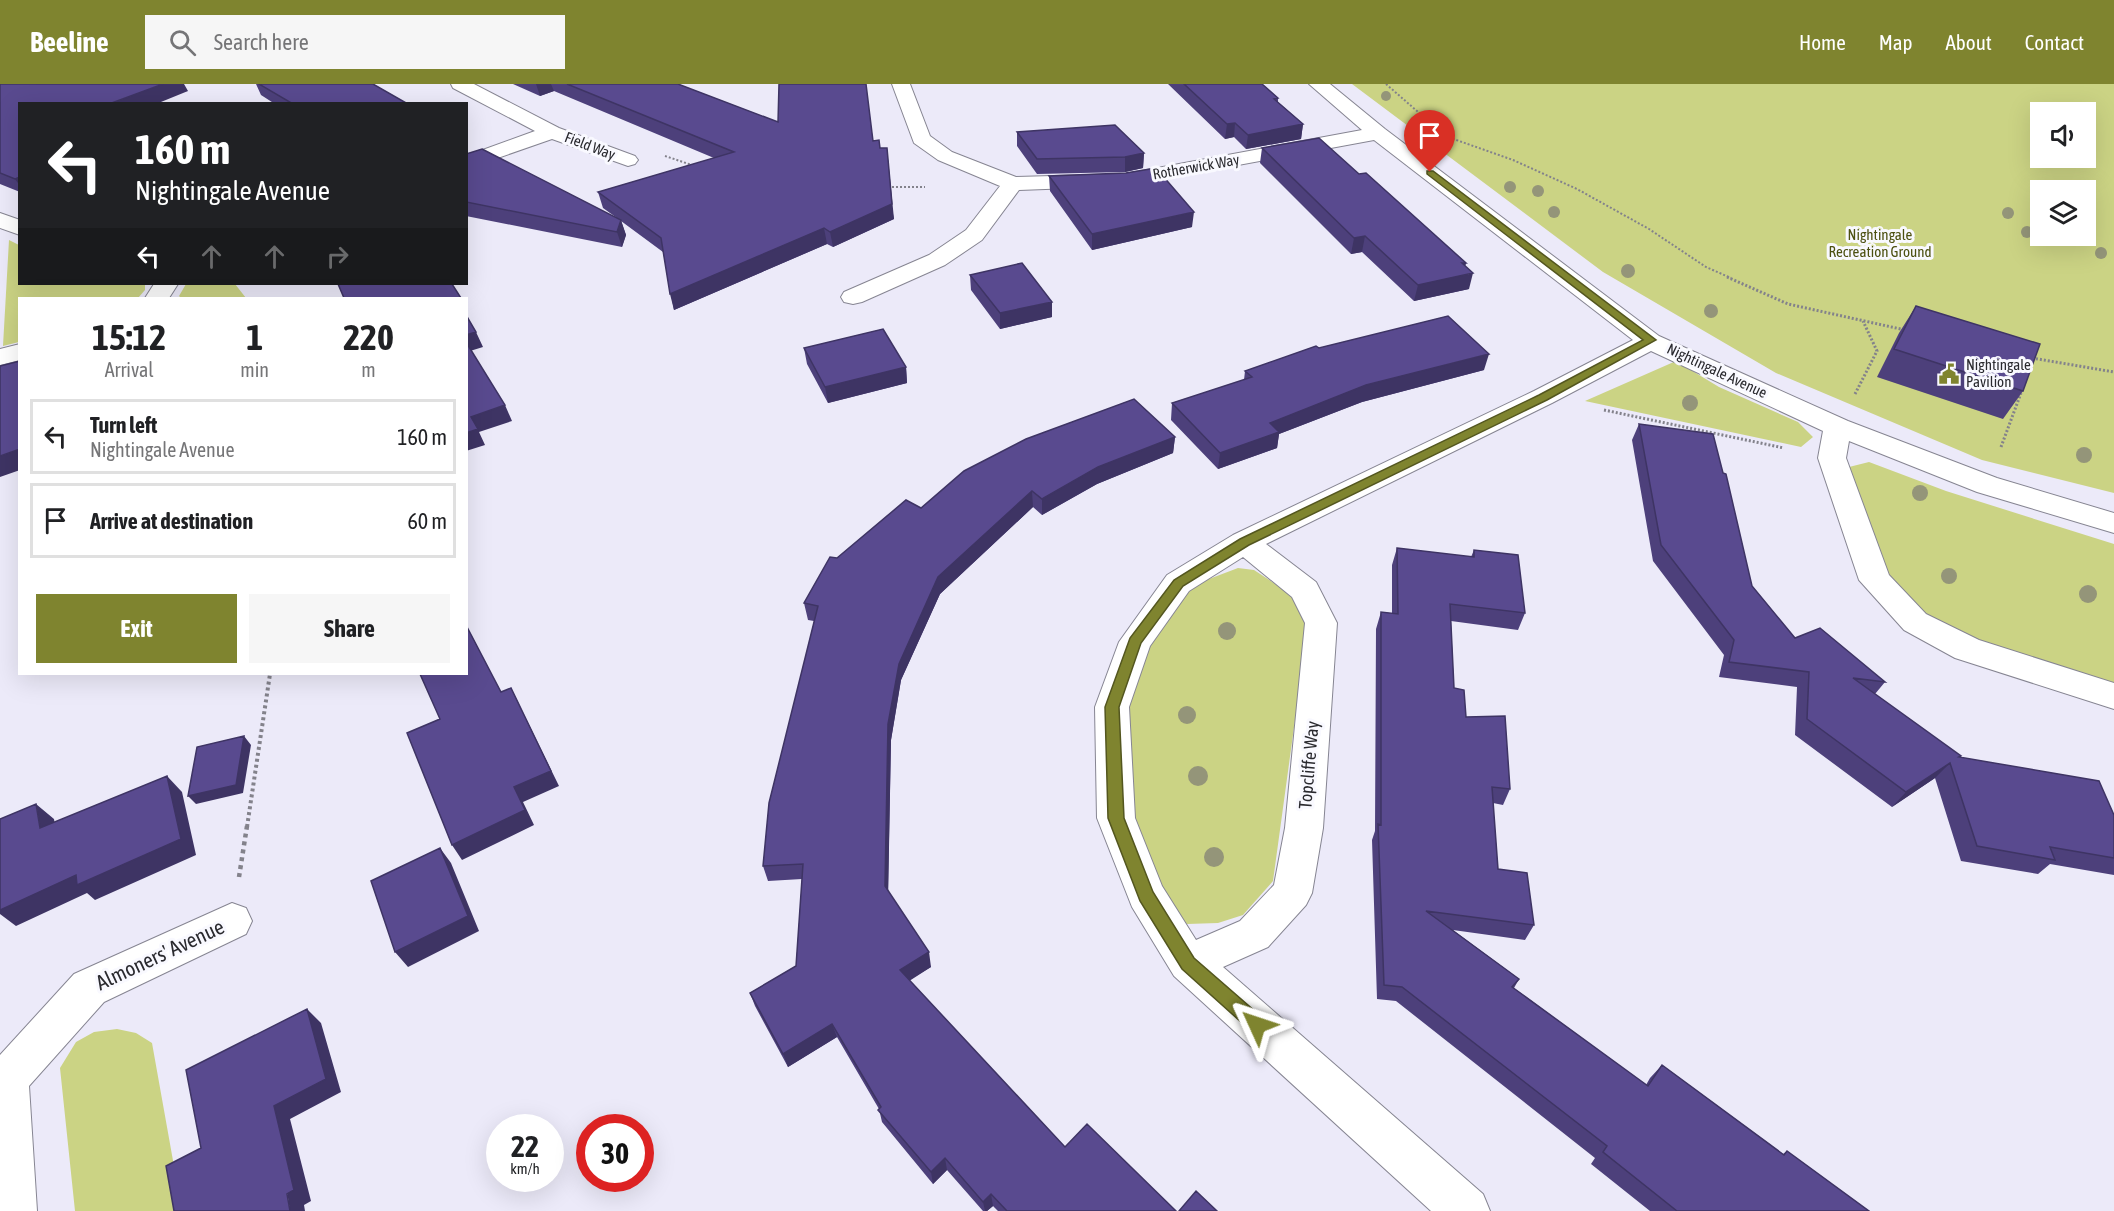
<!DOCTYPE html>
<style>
:root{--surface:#fff;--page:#f6f6f6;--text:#202124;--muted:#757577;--line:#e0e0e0;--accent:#7f842f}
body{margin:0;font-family:"Asap Condensed",sans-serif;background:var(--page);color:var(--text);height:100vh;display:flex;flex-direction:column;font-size:22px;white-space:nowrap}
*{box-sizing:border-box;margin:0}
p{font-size:20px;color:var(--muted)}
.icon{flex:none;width:33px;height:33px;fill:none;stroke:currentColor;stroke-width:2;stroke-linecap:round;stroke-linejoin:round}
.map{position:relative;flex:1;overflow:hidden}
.side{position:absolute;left:18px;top:213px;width:450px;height:378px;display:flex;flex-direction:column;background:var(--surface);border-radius:0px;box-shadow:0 6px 24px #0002}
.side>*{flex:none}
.guide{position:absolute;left:18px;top:18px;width:450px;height:183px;border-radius:0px;box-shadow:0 6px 24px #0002;background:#202124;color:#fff;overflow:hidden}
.tools{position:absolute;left:2030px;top:18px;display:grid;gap:12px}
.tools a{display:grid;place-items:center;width:66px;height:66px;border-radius:0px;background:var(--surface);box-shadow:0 6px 24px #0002;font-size:30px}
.speed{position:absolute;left:486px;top:1030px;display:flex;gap:12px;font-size:30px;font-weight:700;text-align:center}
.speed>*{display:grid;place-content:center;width:78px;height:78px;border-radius:50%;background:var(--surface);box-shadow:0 6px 24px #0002;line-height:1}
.speed small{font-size:15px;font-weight:400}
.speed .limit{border:9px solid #d22;background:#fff;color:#111}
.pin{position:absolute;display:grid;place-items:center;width:51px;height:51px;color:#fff;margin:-62px -26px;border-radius:50% 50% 50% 0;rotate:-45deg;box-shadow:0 0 6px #0007}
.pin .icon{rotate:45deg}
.me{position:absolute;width:66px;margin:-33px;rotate:312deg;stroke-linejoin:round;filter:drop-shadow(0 0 4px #0008)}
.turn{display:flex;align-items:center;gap:21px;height:126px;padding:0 18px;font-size:27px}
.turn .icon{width:78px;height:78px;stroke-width:2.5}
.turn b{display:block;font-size:42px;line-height:51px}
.lanes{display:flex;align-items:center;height:57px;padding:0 18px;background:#0003;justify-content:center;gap:30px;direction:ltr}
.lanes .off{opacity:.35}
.eta{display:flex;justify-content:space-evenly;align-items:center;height:102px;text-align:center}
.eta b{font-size:36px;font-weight:700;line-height:42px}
.action{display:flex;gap:12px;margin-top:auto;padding:12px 18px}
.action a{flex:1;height:69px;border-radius:0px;background:var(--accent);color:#fff;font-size:24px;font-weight:700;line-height:69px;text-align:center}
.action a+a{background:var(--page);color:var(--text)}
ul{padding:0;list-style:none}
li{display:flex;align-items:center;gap:18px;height:75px;margin:0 12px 9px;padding:0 6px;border:3px solid var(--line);border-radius:0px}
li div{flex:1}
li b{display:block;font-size:22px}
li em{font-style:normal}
header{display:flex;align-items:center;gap:36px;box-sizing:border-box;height:84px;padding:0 30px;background:var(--accent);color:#fff}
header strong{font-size:28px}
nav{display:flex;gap:33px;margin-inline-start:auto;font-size:21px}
.search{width:420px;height:54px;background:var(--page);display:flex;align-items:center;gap:15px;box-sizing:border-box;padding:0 21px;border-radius:0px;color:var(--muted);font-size:22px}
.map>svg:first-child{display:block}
.green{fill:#cbd384;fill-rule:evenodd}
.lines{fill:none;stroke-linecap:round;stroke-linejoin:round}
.minor-casing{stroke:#868592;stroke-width:2}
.path-far3{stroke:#83828b;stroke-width:2;stroke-dasharray:2 2;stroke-linecap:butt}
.path-far2{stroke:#83828b;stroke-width:3;stroke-dasharray:2 2;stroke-linecap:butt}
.path-far1{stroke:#83828b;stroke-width:4;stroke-dasharray:3 3;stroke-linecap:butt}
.path{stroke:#83828b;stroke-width:4.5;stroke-dasharray:4 4;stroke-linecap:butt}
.minor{fill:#fff;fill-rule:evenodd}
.tree{fill:#949579}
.wall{fill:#4d407b}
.shaded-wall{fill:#3e3464}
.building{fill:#594a8f;stroke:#3e3464;stroke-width:1.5}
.route{fill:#7f842f;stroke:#53561f;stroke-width:1.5}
.labels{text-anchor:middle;stroke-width:6;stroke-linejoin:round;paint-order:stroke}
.far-street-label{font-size:15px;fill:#2a2a2f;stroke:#f9f9ff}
.far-park-label{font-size:15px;fill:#4c5010;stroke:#f9f9ff}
.far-poi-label{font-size:15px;fill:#2a2a2f;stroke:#f9f9ff;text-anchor:start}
.street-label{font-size:18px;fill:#2a2a2f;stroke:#f9f9ff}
.near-street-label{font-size:21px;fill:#2a2a2f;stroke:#f9f9ff}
</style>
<header>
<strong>Beeline</strong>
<div class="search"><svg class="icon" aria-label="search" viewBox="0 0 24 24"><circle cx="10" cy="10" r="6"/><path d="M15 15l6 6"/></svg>Search here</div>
<nav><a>Home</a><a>Map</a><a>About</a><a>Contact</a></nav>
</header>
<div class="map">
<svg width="2114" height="1127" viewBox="0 0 2114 1127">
<rect width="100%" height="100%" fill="#eceaf9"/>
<path class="green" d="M1352 0H2114V409L1982 376 1776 289 1603 188ZM2040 28H2085V74H2040ZM2040 106H2085V152H2040Z
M9 156 19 161 20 200H145V206L138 214H20L19 258 3 262Z
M186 200H235L246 214H181L179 212Z
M1676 277 1719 303 1798 338 1813 353 1801 363 1585 317Z
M1869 378 1946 407 2114 460V605L1917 534 1884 499 1845 384Z
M1238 484 1254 486 1295 513 1308 541 1273 797 1243 831 1218 839 1187 840 1167 827 1135 758 1123 625 1149 559 1188 503Z
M117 945 136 949 152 959 182 1127H75L60 984 76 958 94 948Z"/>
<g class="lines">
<g class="minor-casing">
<path id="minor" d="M451 0H474L559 44 635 72 638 76 635 80 628 82 552 55 466 85V72L535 47 453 4Z
M892 0H910L930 52 952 68 1016 93 1125 90 1362 46 1309 0H1330L1385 45 1659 252 1848 337 1997 394 2114 429V449L1977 408 1849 357 1846 374 1889 491 1926 530 1979 556 2114 599V625L1955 574 1904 546 1859 496 1818 374 1823 347 1651 267 1552 319 1266 460 1316 498 1337 539 1323 744 1312 809 1306 821 1268 863 1223 883 1483 1110 1490 1127H1431L1174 892 1132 823 1097 734 1095 623 1119 558 1167 491 1233 451 1534 307 1633 256 1374 56 1125 102 1019 106 982 156 945 181 862 218 853 220 844 218 841 213 844 208 929 171 966 146 1000 102 938 76 914 59ZM1243 473 1292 513 1305 539 1285 744 1274 801 1240 837 1196 856 1162 802 1135 734 1129 623 1150 562 1189 507Z
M0 129 20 136V151L0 144Z
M154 200H178L169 214H145Z
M20 260V276L0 281V265Z
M232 819 246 824 252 837 246 850 104 918 29 1002 37 1127H0V971L74 890Z"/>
</g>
<path class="path-far3" d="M1386 0 1433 41
M1445 52 1513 76 1577 105 1649 145 1706 183 1731 194
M665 72 695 82
M888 103H925"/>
<path class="path-far2" d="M1727 193 1788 220 1905 246
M2032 274 2114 288
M1855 310 1877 267 1863 237
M1604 326 1784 364
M2001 363 2021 309"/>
<path class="path-far1" d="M247 743 270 590"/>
<path class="path" d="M239 793 247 742"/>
<use href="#minor" class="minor"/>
</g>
<g class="tree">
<circle cx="1386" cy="12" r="5"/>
<circle cx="1510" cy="103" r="6"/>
<circle cx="1538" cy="107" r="6"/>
<circle cx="1554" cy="128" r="6"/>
<circle cx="2008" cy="129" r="6"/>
<circle cx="2027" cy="148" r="6"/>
<circle cx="2101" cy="169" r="6"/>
<circle cx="1628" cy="187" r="7"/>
<circle cx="1711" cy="227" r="7"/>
<circle cx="1690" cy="319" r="8"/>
<circle cx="2084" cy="371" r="8"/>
<circle cx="1920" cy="409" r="8"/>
<circle cx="1949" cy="492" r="8"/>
<circle cx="2088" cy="510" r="9"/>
<circle cx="1227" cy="547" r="9"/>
<circle cx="1187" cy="631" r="9"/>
<circle cx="1198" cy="692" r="10"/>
<circle cx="1214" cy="773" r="10"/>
</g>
<path class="wall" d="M0 0 188 7 20 20V108L0 100Z
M256 0H373L408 20H275L261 11Z
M513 0H678L778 38 873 57 880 64 894 135 833 163 827 160 674 226 663 168 621 137 626 151 622 163 466 132V70L617 134 603 124 598 108 714 74 554 7 540 12Z
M1168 0H1262L1278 14V18L1303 40 1301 55 1246 65 1234 53 1225 55Z
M1017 48 1144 69 1143 84 1125 88 1037 90 1017 62Z
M1262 64 1466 179 1465 182 1469 205 1414 217 1362 168 1351 170 1260 79Z
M1049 92 1192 143 1092 166 1050 107Z
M970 191 1052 233 1000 245 971 206Z
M1916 222 2023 307 2003 335 1877 293 1899 249Z
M804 264 906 283 907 299 828 319 807 280Z
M1319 264 1484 286 1362 318 1279 350 1277 364 1218 385 1171 336 1172 319 1244 296 1245 287Z
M1639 340 1723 389 1752 502 1795 554 1885 598 1875 610 1959 674 2114 731V791L2050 780 2038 790 1961 777 1935 694 1892 723 1795 651 1797 603 1719 593 1724 571 1653 477 1632 356Z
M1175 353 1173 369 1097 400 1042 431 1033 423 940 510 901 596 891 656 888 807 931 883 909 896 1065 1063 1176 1127H998L993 1122 987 1127H983L947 1086 933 1100 882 1038 879 1025 837 953 788 983 755 922 750 909 796 882 802 795 768 797 763 782 814 537 808 536 804 519 837 474 921 424Z
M1397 464 1471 473 1474 466 1525 529 1518 546 1451 537 1454 604 1466 633 1510 705 1503 721 1493 719 1498 785 1534 841 1525 856 1453 846 1519 895 1514 904 1646 1001 1650 994 1662 981 1783 1070 1787 1067 1869 1127H1650L1591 1080 1595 1074 1396 917 1377 915 1372 756 1375 747 1376 545 1381 528 1392 530V481Z"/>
<path class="shaded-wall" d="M163 0H184L188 7 156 20H109Z
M536 0H551L554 7 540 12Z
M1235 39 1234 53 1225 55 1227 40Z
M1303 40 1301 55 1246 65 1248 51Z
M887 64 894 135 833 163 830 148Z
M1144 69 1143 84 1125 88V73Z
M20 93V102L15 95Z
M1194 128 1192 143 1092 166V150Z
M621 136 626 151 622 163 617 148Z
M824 144 827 160 674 226 670 210Z
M1365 152 1362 168 1351 170 1354 154Z
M1462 179H1466L1462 192 1473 189 1469 205 1414 217 1418 201Z
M1052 218V233L1000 245V229Z
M476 248 483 263 470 267 466 260V251Z
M1489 270 1484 286 1362 318 1279 350 1277 364 1218 385 1220 369 1270 339 1366 301Z
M906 283 907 299 828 319 825 303Z
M505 321 512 337 479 348 485 361 466 367V349L471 333Z
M1175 353 1173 369 1097 400 1042 431V415L1098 383Z
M20 365V386L0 393V372Z
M1032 407 1033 423 940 510 901 596 891 656 888 817 885 802 888 640 899 580 938 493Z
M511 604 559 702 523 718 534 741 462 776 452 761 514 703Z
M244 652 251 661 243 709 196 720 188 712Z
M1950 679 1935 694 1892 723 1906 708Z
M167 692 182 708 196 771 95 816 87 809 16 842 0 830V814Z
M36 720 54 735 58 760 40 744Z
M440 764 451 779 479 847 408 883 395 868Z
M929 868 931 883 903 901 900 886Z
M307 925 321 939 341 1008 290 1035 311 1117 304 1121 305 1127H290L274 1022Z
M832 940 837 953 788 983 783 970Z
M945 1074 947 1086 933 1100 931 1088Z
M991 1110 993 1122 987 1127H985L983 1118Z"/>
<path class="building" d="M0 0H163L109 20H20V93L15 95 0 89Z
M259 0H373L408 20H293Z
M567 0H678L778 38 779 0H866L873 57 879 56 880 64H887L892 120 830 148 824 144 670 210 661 154 598 108 734 68Z
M1184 0H1262L1278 14 1274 15 1303 40 1248 51 1235 39 1227 40Z
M1115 41 1144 69 1125 73 1037 75 1017 48Z
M1319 54 1359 90 1366 89 1466 179H1462L1473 189 1418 201 1365 152 1354 154 1262 64Z
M482 65 621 136 617 148 466 118V70Z
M1156 84 1194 128 1092 150 1049 92 1126 89Z
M1022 179 1052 218 1000 229 970 191Z
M338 200H452L461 214H344Z
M1916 222 2040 260 2023 307 1894 265Z
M466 231 476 248 466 251Z
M1448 232 1489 270 1366 301 1270 339 1279 348 1220 369 1172 319 1252 293 1245 287 1316 262 1319 264Z
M883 245 906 283 825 303 804 264Z
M466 258 505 321 471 333 478 345 466 349Z
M20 277V365L0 372V282Z
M1134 315 1175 353 1098 383 1042 415 1032 407 938 493 899 580 888 640 885 802 929 868 900 886 1065 1063 1087 1040 1176 1127H1007L991 1110 983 1118 945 1074 931 1088 878 1026 881 1023 832 940 783 970 750 909 796 882 803 780 763 782 769 719 818 522 804 519 830 473 837 474 906 416 921 424 964 387 1026 355Z
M1639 340 1713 350 1723 389 1726 390 1752 502 1795 554 1820 544 1885 598 1853 594 1961 672 1959 673 2099 697 2114 731V774L2050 763 2055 776 1977 762 1950 679 1906 708 1807 635 1809 588 1729 578 1734 556 1661 461Z
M1397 464 1474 473V466L1518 471 1525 529 1450 520 1454 604 1464 606 1466 633 1505 632 1510 705 1492 703 1498 785 1527 789 1534 841 1426 827 1519 895 1512 903 1648 1002 1662 981 1784 1071 1787 1067 1869 1127H1677L1603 1068 1607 1062 1402 903 1384 901 1378 740 1381 741V528L1398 530Z
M466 541 501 608 511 604 551 687 514 703 525 726 452 761 407 649 440 635 420 590H466Z
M244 652 236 701 188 712 197 663Z
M167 692 181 755 77 801 76 791 0 826V735L36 720 40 744Z
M440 764 468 832 395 868 371 797Z
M307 925 326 995 274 1022 294 1106 287 1110 290 1127H174L166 1082 201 1064 186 986Z
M1196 1107 1217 1127H1179Z"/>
<path class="route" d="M1427 87H1433L1656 256 1547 316 1249 461 1183 502 1141 559 1119 623 1124 734 1153 808 1194 874 1264 935 1266 941 1264 947 1257 950 1251 947 1182 885 1140 817 1108 734 1105 623 1130 554 1174 496 1240 455 1539 311 1643 256 1427 90Z"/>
<defs>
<g id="civic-bare" transform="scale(1.62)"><path d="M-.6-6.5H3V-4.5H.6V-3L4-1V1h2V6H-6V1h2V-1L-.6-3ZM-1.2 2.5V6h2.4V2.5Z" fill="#7f842f" stroke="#f9f9ff" stroke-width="2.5" paint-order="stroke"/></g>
</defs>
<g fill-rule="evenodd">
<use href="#civic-bare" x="1949" y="290"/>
</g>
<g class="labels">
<g class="far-street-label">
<text transform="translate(590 62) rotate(21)" y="5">Field Way</text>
<text transform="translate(1196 83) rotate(-10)" y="5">Rotherwick Way</text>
<text transform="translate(1717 287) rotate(25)" y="5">Nightingale Avenue</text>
</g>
<g class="far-park-label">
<text x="1880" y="156">Nightingale<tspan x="1880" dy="17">Recreation Ground</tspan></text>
</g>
<g class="far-poi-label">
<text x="1966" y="286">Nightingale<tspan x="1966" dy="17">Pavilion</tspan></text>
</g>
<g class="street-label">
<text transform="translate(1309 681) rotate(-85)" y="6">Topcliffe Way</text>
</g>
<g class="near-street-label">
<text transform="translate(160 871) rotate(-25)" y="7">Almoners' Avenue</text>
</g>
</g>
</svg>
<div class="tools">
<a><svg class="icon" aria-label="sound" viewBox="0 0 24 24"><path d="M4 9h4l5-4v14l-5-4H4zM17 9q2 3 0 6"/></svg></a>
<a><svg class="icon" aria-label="layers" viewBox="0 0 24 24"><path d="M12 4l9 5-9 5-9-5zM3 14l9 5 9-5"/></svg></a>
</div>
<div class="speed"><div>22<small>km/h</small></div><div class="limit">30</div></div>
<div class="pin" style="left:1430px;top:88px;background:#d93025"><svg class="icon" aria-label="arrive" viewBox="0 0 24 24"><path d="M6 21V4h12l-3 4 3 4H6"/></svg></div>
<svg class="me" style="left:1257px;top:941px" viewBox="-20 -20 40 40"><path d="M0-17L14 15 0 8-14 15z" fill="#7f842f" stroke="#fff" stroke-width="4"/></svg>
<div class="guide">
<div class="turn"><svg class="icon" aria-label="left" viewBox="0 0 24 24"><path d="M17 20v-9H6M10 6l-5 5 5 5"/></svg><div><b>160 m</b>Nightingale Avenue</div></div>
<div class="lanes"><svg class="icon" aria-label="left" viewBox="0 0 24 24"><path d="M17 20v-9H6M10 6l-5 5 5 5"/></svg><svg class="icon off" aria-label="ahead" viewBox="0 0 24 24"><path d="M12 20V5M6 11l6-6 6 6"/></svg><svg class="icon off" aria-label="ahead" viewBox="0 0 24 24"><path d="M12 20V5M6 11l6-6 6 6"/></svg><svg class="icon off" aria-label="right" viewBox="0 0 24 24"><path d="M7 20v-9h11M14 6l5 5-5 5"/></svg></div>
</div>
<section class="side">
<div class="eta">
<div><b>15:12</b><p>Arrival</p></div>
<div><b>1</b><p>min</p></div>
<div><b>220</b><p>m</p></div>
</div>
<ul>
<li><svg class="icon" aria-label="left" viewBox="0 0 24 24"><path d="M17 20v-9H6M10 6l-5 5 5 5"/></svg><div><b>Turn left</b><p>Nightingale Avenue</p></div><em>160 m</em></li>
<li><svg class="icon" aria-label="arrive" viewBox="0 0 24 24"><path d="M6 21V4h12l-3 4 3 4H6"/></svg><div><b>Arrive at destination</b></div><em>60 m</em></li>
</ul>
<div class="action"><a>Exit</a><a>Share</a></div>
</section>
</div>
